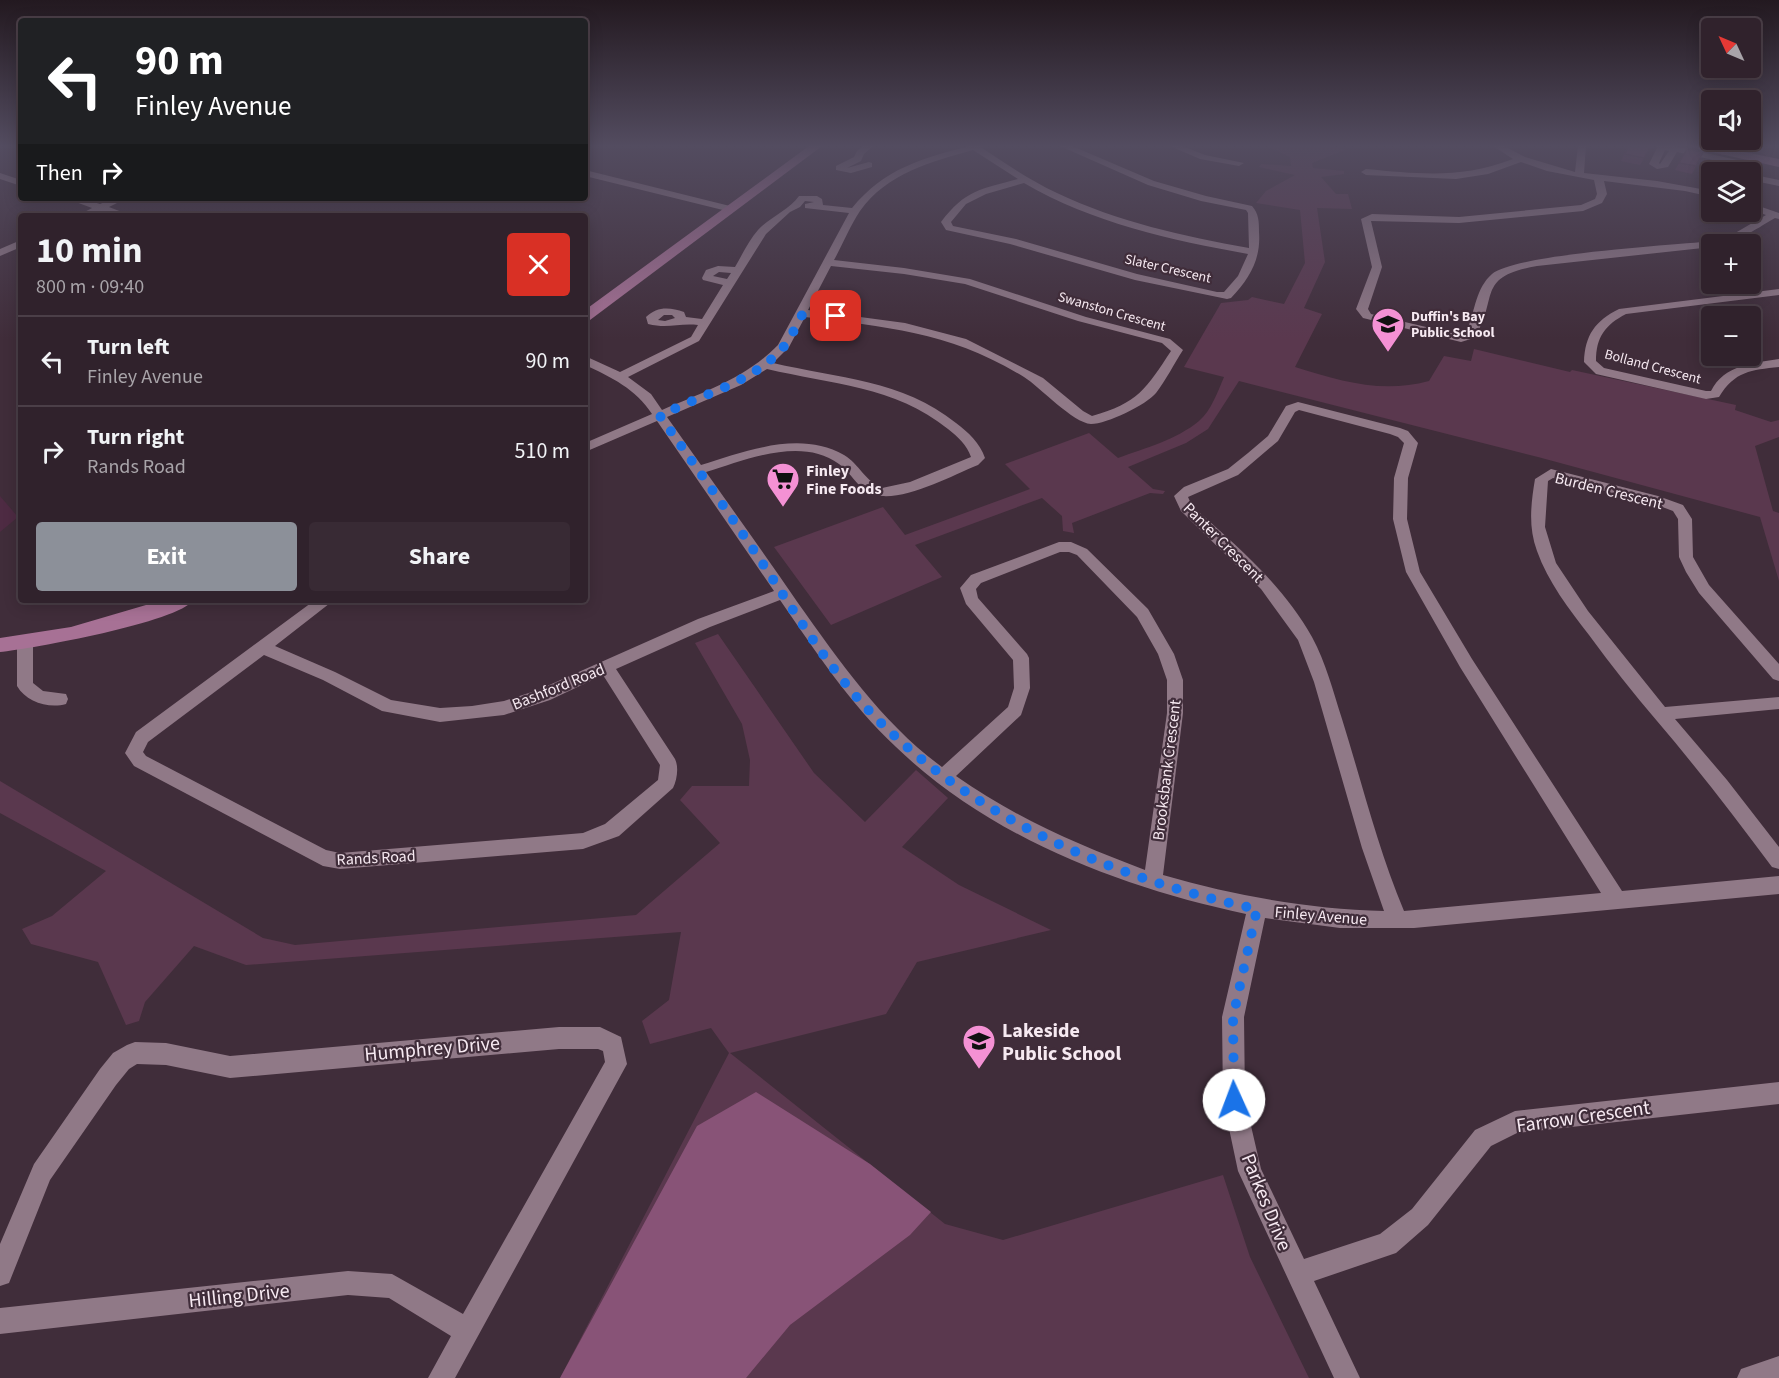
<!DOCTYPE html>
<meta charset="utf-8">
<style>
:root{--surface:#30222c;--page:#382a34;--text:#f1f3f6;--muted:#a8a4a9;--line:#4b3f48;--accent:#8c9099}
body{margin:0;font-family:"Source Sans 3",sans-serif;background:var(--page);color:var(--text);height:100vh;display:flex;flex-direction:column;font-size:22px;white-space:nowrap}
*{box-sizing:border-box;margin:0}
p{font-size:20px;color:var(--muted)}
.icon{flex:none;width:33px;height:33px;fill:none;stroke:currentColor;stroke-width:2;stroke-linecap:round;stroke-linejoin:round}
.map{position:relative;flex:1;overflow:hidden}
.panel{position:absolute;left:18px;top:213px;width:570px;height:390px;display:flex;flex-direction:column;background:var(--surface);border-radius:6px;box-shadow:0 3px 15px #0003,0 0 0 2px var(--line)}
.panel>*{flex:none}
.hud{position:absolute;left:18px;top:18px;width:570px;height:183px;border-radius:6px;box-shadow:0 3px 15px #0003,0 0 0 2px var(--line);background:#202124;color:#fff;overflow:hidden}
.needle{width:39px;rotate:314deg}
.buttons{position:absolute;left:1701px;top:18px;display:grid;gap:12px}
.buttons a{display:grid;place-items:center;width:60px;height:60px;border-radius:6px;background:var(--surface);box-shadow:0 3px 15px #0003,0 0 0 2px var(--line);font-size:30px}
.pin{position:absolute;display:grid;place-items:center;width:51px;height:51px;color:#fff;margin:-26px;border-radius:12px;box-shadow:0 3px 9px #0006}
.me{position:absolute;width:66px;margin:-33px;rotate:358deg;stroke-linejoin:round;filter:drop-shadow(0 0 4px #0008)}
.turn{display:flex;align-items:center;gap:21px;height:126px;padding:0 18px;font-size:27px}
.turn .icon{width:78px;height:78px;stroke-width:2.5}
.turn b{display:block;font-size:42px;line-height:51px}
.then{display:flex;align-items:center;height:57px;padding:0 18px;background:#0003;gap:12px;font-size:22px}
.round{display:grid;place-items:center;flex:none;width:63px;height:63px;border-radius:6px;background:var(--page)}
.summary{display:flex;align-items:center;justify-content:space-between;height:102px;padding:0 18px}
h1{font-size:36px;font-weight:700;line-height:45px}
.button{display:flex;gap:12px;margin-top:auto;padding:12px 18px}
.button a{flex:1;height:69px;border-radius:6px;background:var(--accent);color:#fff;font-size:24px;font-weight:700;line-height:69px;text-align:center}
.button a+a{background:var(--page);color:var(--text)}
ul{padding:0;list-style:none}
li{display:flex;align-items:center;gap:18px;height:90px;padding:0 18px;border-top:2px solid var(--line)}
li div{flex:1}
li b{display:block;font-size:22px}
li em{font-style:normal}
.map>svg:first-child{display:block}
.green{fill:#5a384e}
.forest{fill:#885377}
.lines{fill:none;stroke-linecap:round;stroke-linejoin:round}
.minor{fill:#907987;fill-rule:evenodd}
.major{fill:#a77195;fill-rule:evenodd}
.wall{fill:#603453}
.shaded-wall{fill:#4e2b43}
.building{fill:#703d60;stroke:#4e2b43;stroke-width:1.5}
.route{stroke:#1a73e8;stroke-width:10;stroke-dasharray:0 18}
.labels{text-anchor:middle;stroke-width:4.5;stroke-linejoin:round;paint-order:stroke}
.far-street-label{font-size:14px;fill:#f6e9f1;stroke:#402d3a}
.far-poi-label{font-size:14px;font-weight:bold;fill:#f6e9f1;stroke:#402d3a;text-anchor:start}
.poi-label{font-size:16px;font-weight:bold;fill:#f6e9f1;stroke:#402d3a;text-anchor:start}
.street-label{font-size:16px;fill:#f6e9f1;stroke:#402d3a}
.near-poi-label{font-size:20px;font-weight:bold;fill:#f6e9f1;stroke:#402d3a;text-anchor:start}
.near-street-label{font-size:20px;fill:#f6e9f1;stroke:#402d3a}
</style>
<div class="map">
<svg width="1779" height="1378" viewBox="0 0 1779 1378">
<rect width="100%" height="100%" fill="#402d3a"/>
<path class="green" d="M1267 146H1333L1345 150 1312 163 1313 168 1344 171V174L1321 177 1336 194H1348L1352 209 1317 208 1325 262 1304 308 1322 314 1295 367C1341 381 1381 394 1429 381L1444 356 1471 361 1474 349 1570 372 1572 370 1736 405 1735 410 1771 422 1779 420V437L1755 446 1773 511 1779 513V581L1760 517 1538 457 1239 381 1208 429 1186 443 1128 467 1153 489 1165 491 1163 494 1150 493 1072 523 1074 533 1063 531 1062 516 1042 498 915 545 942 577 831 625 774 547 883 507 905 535 1030 489 1005 464 1089 433 1118 458C1145 448 1176 440 1199 421 1211 411 1218 391 1224 377L1184 367 1221 303 1248 300 1252 297 1284 304 1305 263 1300 210 1256 203 1266 191 1295 175 1259 167 1261 164 1291 166 1290 157Z
M718 634 814 773 865 822 916 770 948 798 902 847 959 885 1051 930 917 962 886 1014 730 1053 945 1224 1003 1240 1223 1175 1250 1257 1309 1378H560L729 1053 711 1028 650 1044 642 1021 669 1000 681 932 246 965 194 946 145 1002 139 1021 126 1025 98 962 31 944 22 929 52 916 106 871 0 813V781L263 938 295 945 636 915 720 843 680 800 692 786H749L750 760 742 724 695 643Z"/>
<path class="forest" d="M756 1092 870 1164 931 1212 910 1235 790 1325 746 1378H560L697 1126Z"/>
<g class="lines">
<path class="minor" d="M863 146H873L864 154 861 161 847 168 869 162 872 163V167L851 173 836 170V166L854 157 857 151Z
M969 146H983L982 148C1006 164 1031 181 1057 193 1118 222 1183 236 1249 248L1248 213 1246 210 1201 201 1148 185 1060 146H1072L1154 181 1206 196 1252 206C1259 214 1259 222 1259 232 1261 259 1250 278 1231 298L1227 299 1135 280 1010 244 946 230 941 222C965 190 981 189 1018 179L973 150C931 162 887 173 860 211 850 226 843 244 834 260L904 268 970 279 1086 317 1170 339 1183 350C1174 364 1166 380 1156 393 1146 405 1107 424 1091 424 1073 423 1040 387 1024 377 951 332 887 327 805 317L789 347 773 363C837 378 903 380 956 423 968 432 980 443 985 458L978 465C951 476 911 498 882 496 860 495 854 475 839 464 801 436 746 460 706 472 737 516 768 559 798 603 840 662 883 724 942 767L1008 707 1014 688 1013 660 966 604 960 588 971 575 1059 542H1071L1087 549 1148 609 1174 654 1183 680V713L1163 875C1236 896 1308 909 1384 911L1362 848 1314 682 1298 640 1261 589 1181 511 1174 496 1184 487 1228 469 1248 453 1268 436 1286 406 1298 402 1400 428 1408 431 1418 443 1408 478 1407 519 1420 572 1472 659 1622 891 1779 876V894L1414 928H1340L1265 918 1244 1017 1245 1100 1261 1169 1304 1259 1380 1234 1412 1209 1475 1130 1515 1111 1779 1082V1104L1517 1133 1491 1146 1428 1225 1396 1253 1314 1281 1360 1378H1334L1238 1171 1223 1100 1222 1017 1246 914C1122 888 989 837 896 747 850 704 816 652 780 600L710 627 616 669 675 759C679 767 677 780 673 788L619 836 583 849 340 869 323 866 134 766 125 753 136 732 315 600H334L275 646 335 672 391 700 440 708 472 706 504 701 538 690 698 619 774 591 657 421 585 452V443L652 414C636 389 611 377 585 365V356L620 372 691 337 698 325C678 323 668 329 648 324L646 317C657 306 670 307 684 312L686 317 702 319 723 285 703 280 702 278 706 270 718 266 735 267C742 255 749 240 758 230 770 217 789 210 799 196H817L822 199 823 205 852 208C885 168 921 159 969 146ZM1024 183C1092 223 1171 240 1248 254L1238 276 1224 292H1217L1137 274 1016 239 953 226 951 222 966 204 986 194ZM805 201 814 202 805 204V208L849 213 778 345C746 378 704 392 662 410L651 394 628 377 699 341 766 234 790 212 800 207ZM831 266 904 274 965 284 1078 321 1162 343 1171 351C1146 389 1138 403 1092 416L1083 411 1043 378 966 339 905 323 808 310ZM719 272 731 273 727 279 713 276ZM664 315H672L675 318 665 321 658 320ZM767 369C830 384 895 386 948 429 958 437 967 445 971 457L910 482 882 488C866 482 859 464 844 455 800 430 746 451 701 465L667 417 741 385ZM1299 410 1390 434 1398 437 1404 443 1394 478 1393 519 1406 572 1460 667 1601 893 1404 911C1378 849 1362 783 1342 719 1333 691 1326 663 1312 637 1283 585 1236 545 1192 506L1188 497 1238 475 1278 441 1295 412ZM1060 552H1069L1077 555 1137 617 1158 654 1167 680V713L1145 870C1078 845 1014 817 956 776L1021 715 1030 688 1029 658 1027 654 978 598 976 589 981 583ZM264 655 323 680 382 711 440 722 504 715 550 700 603 675 660 765 658 780 605 824 583 833 340 853 326 850 146 756 143 752 148 742Z
M1170 146H1182L1205 155 1244 163 1239 166 1200 159Z
M1493 146H1504L1525 157 1575 172 1578 146H1586L1584 173 1657 181 1712 191V197L1685 191 1604 181 1607 194 1602 203 1583 211 1459 223 1371 221 1382 267 1368 309 1371 314 1460 335 1466 334 1468 328C1475 310 1476 288 1492 274 1515 254 1674 245 1713 241L1730 236 1766 215 1750 209V203L1779 213V219L1775 218C1754 230 1736 244 1712 244V247L1537 266C1474 277 1500 298 1474 338L1461 342 1363 318 1356 309 1372 267 1361 219 1372 214 1459 217 1581 205 1595 199 1597 194 1594 180 1547 171 1521 162 1488 174 1456 179 1366 175 1361 172 1366 169C1421 174 1460 179 1513 159Z
M1655 146H1674L1746 162 1751 165 1753 172 1750 174 1744 172 1741 166 1677 152 1668 167 1657 169 1649 164 1657 148ZM1665 150 1669 151 1660 164 1659 163Z
M585 170 734 207 736 209 731 212 585 176Z
M0 173 21 180V186L0 179Z
M1750 174 1779 180V186L1750 180Z
M65 198H80L100 204 114 198H127L109 207 132 216H117L101 211 90 216H77L92 208Z
M21 240V247L0 256V249Z
M1779 289V295L1626 314C1605 325 1596 337 1596 361L1604 368 1706 391H1711C1724 365 1753 363 1779 359V367C1751 370 1735 371 1719 397L1706 399 1596 374 1584 362C1585 335 1595 321 1619 309Z
M1551 469 1658 496 1683 505 1692 519 1693 557 1709 585 1779 664V681L1773 679 1699 593 1686 572 1679 557 1678 519 1673 511 1649 502 1553 478 1548 481 1545 527 1556 563 1588 611 1665 707 1779 697V709L1675 719 1727 780 1779 847V869L1772 867C1735 817 1697 768 1657 721 1633 693 1611 665 1589 635 1569 609 1548 582 1537 551 1528 527 1531 503 1535 479Z
M484 600H507L504 604H487Z
M25 637 31 639 33 643V683L43 691 66 694 68 699 66 704C49 709 26 702 17 686V643L19 639Z
M559 1027H600L621 1037 627 1064 455 1378H428L451 1336 389 1298 348 1295 0 1334V1308L348 1271 392 1274 463 1314 605 1062 603 1051 598 1049H559L230 1078 166 1065 137 1064 129 1069 116 1085 50 1180 9 1283 0 1286V1244L34 1164 100 1069 113 1053 127 1045 135 1042 166 1043 230 1056Z
M1779 1356V1378H1737L1741 1369Z"/>
<path class="major" d="M809 146H822L590 320 585 321V310Z
M1692 146H1715L1779 159V167L1698 149Z
M163 600H193C180 622 30 649 0 652V638L71 627Z"/>
</g>
<path class="wall" d="M1628 146H1651L1640 165 1621 161Z
M1687 149 1696 166 1692 174 1675 170Z"/>
<path class="shaded-wall" d="M0 496 18 517 0 532Z"/>
<path class="building" d="M1628 146H1651L1644 158 1625 154Z
M1687 149 1703 152 1696 166 1679 163Z"/>
<linearGradient id="sky" x2="0" y2="1"><stop stop-color="#231920"/><stop offset="0.43" stop-color="#534c60"/><stop offset="1" stop-color="#534c60" stop-opacity="0"/></linearGradient>
<rect width="1779" height="339" fill="url(#sky)"/>
<g class="lines">
<path class="route" d="M836 316 803 313C797 325 790 339 782 349 750 384 701 394 660 416 699 471 739 527 776 584 802 624 829 666 861 702 962 814 1112 879 1257 909L1233 1017 1234 1100"/>
</g>
<defs>
<g id="school-pin" transform="scale(1.725)"><path d="M0 17L-7.5 6A9.5 9.5 0 1 1 7.5 6Z" fill="#f491d4" stroke="#402d3a"/><path d="M0-5L7-2L0 1L-7-2ZM-4 1L0 2.5L4 1V4Q0 6-4 4Z" fill="#111"/></g>
<g id="supermarket-pin" transform="scale(1.725)"><path d="M0 17L-7.5 6A9.5 9.5 0 1 1 7.5 6Z" fill="#f491d4" stroke="#402d3a"/><path d="M-6-5.5h2.5l.6 2H6L4.5 2H-2.5L-4.4-4H-6ZM-1.5 3.2a1.3 1.3 0 1 0 .1 0ZM3 3.2a1.3 1.3 0 1 0 .1 0Z" fill="#111"/></g>
</defs>
<g fill-rule="evenodd">
<use href="#school-pin" x="1388" y="324"/>
<use href="#supermarket-pin" x="783" y="479"/>
<use href="#school-pin" x="979" y="1041"/>
</g>
<g class="labels">
<g class="far-street-label">
<text transform="translate(1168 268) rotate(13)" y="5">Slater Crescent</text>
<text transform="translate(1112 311) rotate(16)" y="5">Swanston Crescent</text>
<text transform="translate(1653 366) rotate(15)" y="5">Bolland Crescent</text>
</g>
<g class="far-poi-label">
<text x="1411" y="321">Duffin's Bay<tspan x="1411" dy="16">Public School</tspan></text>
</g>
<g class="poi-label">
<text x="806" y="476">Finley<tspan x="806" dy="18">Fine Foods</tspan></text>
</g>
<g class="street-label">
<text transform="translate(1609 490) rotate(14)" y="6">Burden Crescent</text>
<text transform="translate(1224 542) rotate(45)" y="6">Panter Crescent</text>
<text transform="translate(558 686) rotate(-22)" y="6">Bashford Road</text>
<text transform="translate(1166 770) rotate(-83)" y="6">Brooksbank Crescent</text>
<text transform="translate(376 857) rotate(-3)" y="6">Rands Road</text>
<text transform="translate(1321 915) rotate(5)" y="6">Finley Avenue</text>
</g>
<g class="near-poi-label">
<text x="1002" y="1037">Lakeside<tspan x="1002" dy="23">Public School</tspan></text>
</g>
<g class="near-street-label">
<text transform="translate(432 1048) rotate(-5)" y="7">Humphrey Drive</text>
<text transform="translate(1583 1116) rotate(-8)" y="7">Farrow Crescent</text>
<text transform="translate(1267 1202) rotate(68)" y="7">Parkes Drive</text>
<text transform="translate(239 1295) rotate(-6)" y="7">Hilling Drive</text>
</g>
</g>
</svg>
<div class="buttons">
<a><svg class="needle" viewBox="-14 -14 28 28"><path d="M0-13l5 13h-10z" fill="#e53935"/><path d="M0 13l5-13h-10z" fill="#a8a4a9"/></svg></a>
<a><svg class="icon" aria-label="sound" viewBox="0 0 24 24"><path d="M4 9h4l5-4v14l-5-4H4zM17 9q2 3 0 6"/></svg></a>
<a><svg class="icon" aria-label="layers" viewBox="0 0 24 24"><path d="M12 4l9 5-9 5-9-5zM3 14l9 5 9-5"/></svg></a>
<a>+</a>
<a>−</a>
</div>
<div class="pin" style="left:836px;top:316px;background:#d93025"><svg class="icon" aria-label="arrive" viewBox="0 0 24 24"><path d="M6 21V4h12l-3 4 3 4H6"/></svg></div>
<svg class="me" style="left:1234px;top:1100px" viewBox="-20 -20 40 40"><circle r="19" fill="#fff"/><path d="M0-13L10 11 0 6-10 11z" fill="#1a73e8"/></svg>
<div class="hud">
<div class="turn"><svg class="icon" aria-label="left" viewBox="0 0 24 24"><path d="M17 20v-9H6M10 6l-5 5 5 5"/></svg><div><b>90 m</b>Finley Avenue</div></div>
<div class="then">Then<svg class="icon" aria-label="right" viewBox="0 0 24 24"><path d="M7 20v-9h11M14 6l5 5-5 5"/></svg></div>
</div>
<section class="panel">
<div class="summary"><div><h1>10 min</h1><p>800 m · 09:40</p></div><a class="round" style="background:#d93025;color:#fff"><svg class="icon" aria-label="close" viewBox="0 0 24 24"><path d="M6 6l12 12M18 6L6 18"/></svg></a></div>
<ul>
<li><svg class="icon" aria-label="left" viewBox="0 0 24 24"><path d="M17 20v-9H6M10 6l-5 5 5 5"/></svg><div><b>Turn left</b><p>Finley Avenue</p></div><em>90 m</em></li>
<li><svg class="icon" aria-label="right" viewBox="0 0 24 24"><path d="M7 20v-9h11M14 6l5 5-5 5"/></svg><div><b>Turn right</b><p>Rands Road</p></div><em>510 m</em></li>
</ul>
<div class="button"><a>Exit</a><a>Share</a></div>
</section>
</div>
